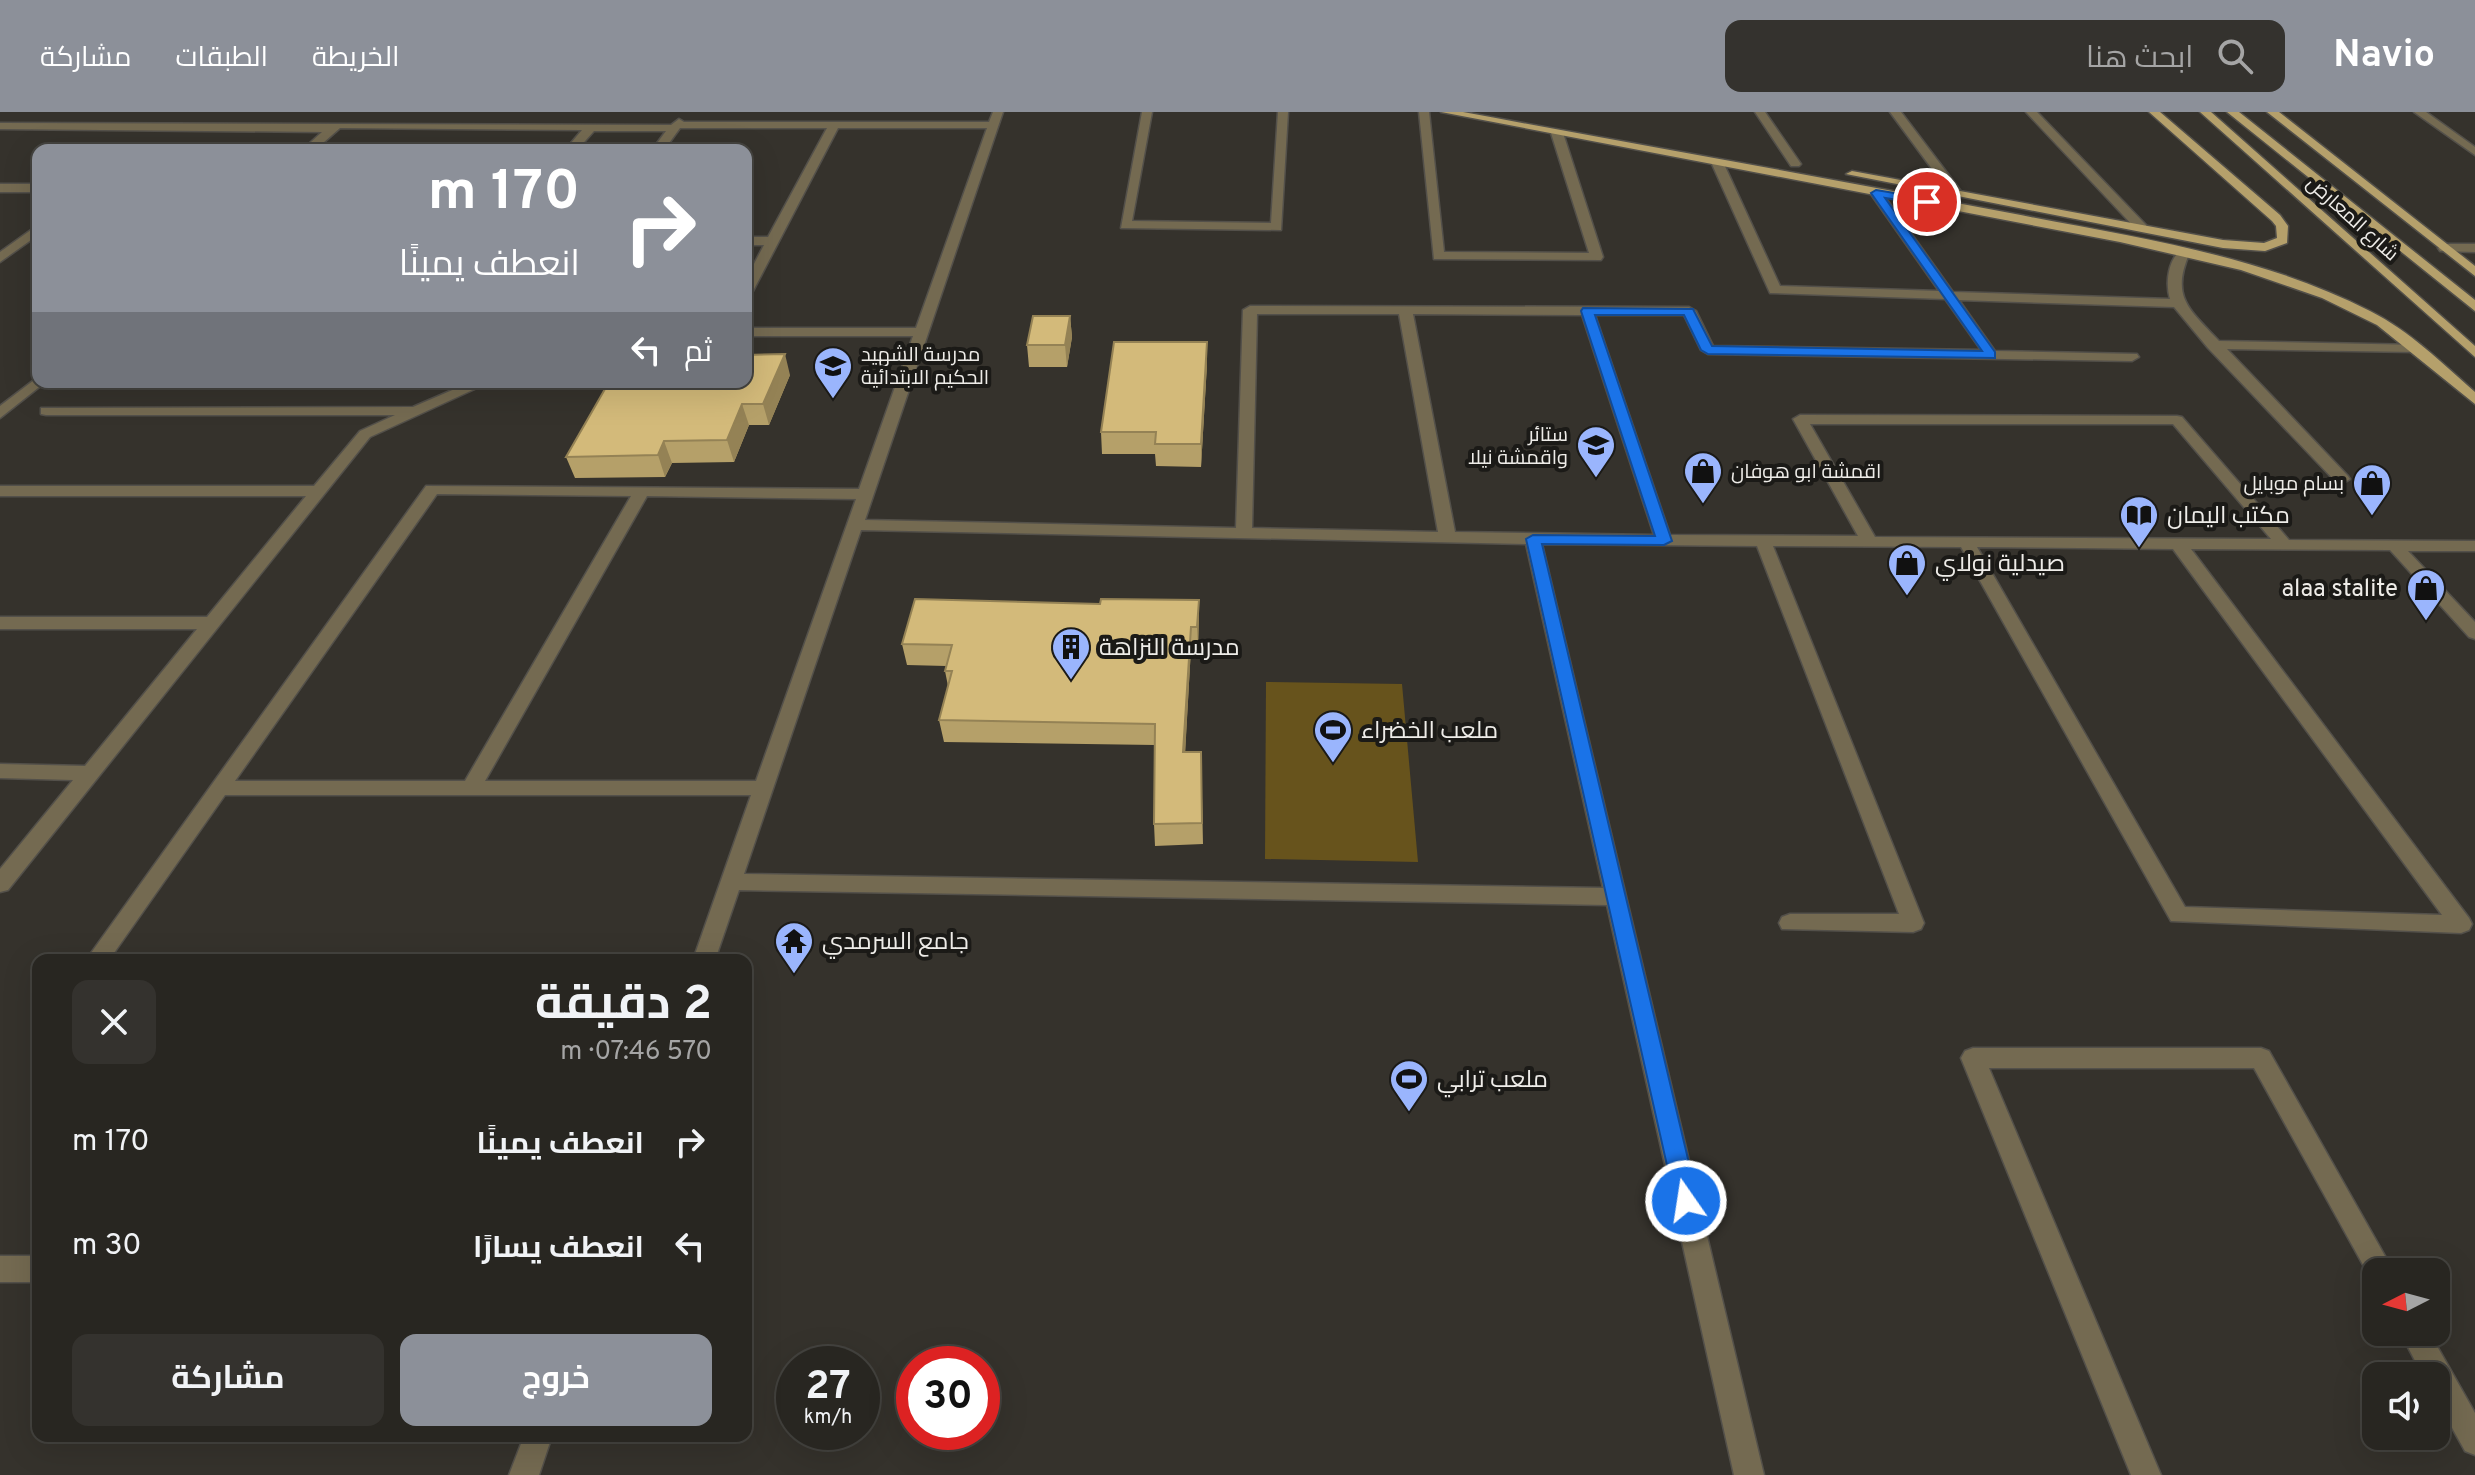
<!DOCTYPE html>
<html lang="ar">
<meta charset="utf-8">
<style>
:root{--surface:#282621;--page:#34322e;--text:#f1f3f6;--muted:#a5a5a5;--line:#44433f;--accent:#8c9099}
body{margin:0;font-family:Overpass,Cairo,sans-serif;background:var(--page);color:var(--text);direction:rtl;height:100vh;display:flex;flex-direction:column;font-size:30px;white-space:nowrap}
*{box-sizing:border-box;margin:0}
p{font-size:26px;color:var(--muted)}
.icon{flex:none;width:44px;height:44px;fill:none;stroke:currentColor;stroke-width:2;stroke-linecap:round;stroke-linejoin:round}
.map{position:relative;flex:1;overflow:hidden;direction:ltr}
.side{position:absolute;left:32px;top:842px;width:720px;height:488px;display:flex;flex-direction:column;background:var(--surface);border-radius:16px;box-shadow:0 8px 32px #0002,0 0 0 2px var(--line);direction:rtl}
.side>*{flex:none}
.top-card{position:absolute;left:32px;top:32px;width:720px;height:244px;border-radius:16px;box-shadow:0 8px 32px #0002,0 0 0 2px var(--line);direction:rtl;background:#8c9099;color:#fff;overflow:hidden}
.needle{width:52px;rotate:264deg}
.tools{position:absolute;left:2362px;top:1146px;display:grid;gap:16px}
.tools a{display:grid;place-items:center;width:88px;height:88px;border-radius:16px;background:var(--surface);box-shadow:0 8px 32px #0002,0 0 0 2px var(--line);font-size:40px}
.speed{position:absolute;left:776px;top:1234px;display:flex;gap:16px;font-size:40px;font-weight:700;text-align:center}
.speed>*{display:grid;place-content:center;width:104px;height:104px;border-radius:50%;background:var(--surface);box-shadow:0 8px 32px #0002,0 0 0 2px var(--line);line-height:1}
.speed small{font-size:20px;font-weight:400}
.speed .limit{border:12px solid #d22;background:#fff;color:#111}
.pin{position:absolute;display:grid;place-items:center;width:68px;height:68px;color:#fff;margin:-34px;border:4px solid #fff;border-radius:50%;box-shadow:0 2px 8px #0007}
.me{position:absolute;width:88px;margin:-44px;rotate:347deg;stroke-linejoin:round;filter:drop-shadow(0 0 6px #0008)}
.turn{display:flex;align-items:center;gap:28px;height:168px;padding:0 40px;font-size:36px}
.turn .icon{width:104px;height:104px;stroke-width:2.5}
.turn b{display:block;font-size:56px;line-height:68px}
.then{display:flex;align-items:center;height:76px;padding:0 40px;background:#0003;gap:16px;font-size:30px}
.round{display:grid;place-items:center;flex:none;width:84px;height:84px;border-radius:16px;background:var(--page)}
.head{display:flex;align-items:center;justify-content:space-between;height:136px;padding:0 40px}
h1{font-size:48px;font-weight:700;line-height:60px}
.button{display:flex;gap:16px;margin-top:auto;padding:16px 40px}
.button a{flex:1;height:92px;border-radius:16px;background:var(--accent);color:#fff;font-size:32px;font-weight:700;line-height:92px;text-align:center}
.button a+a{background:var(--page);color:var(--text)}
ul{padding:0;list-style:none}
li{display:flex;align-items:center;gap:24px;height:104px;padding:0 40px}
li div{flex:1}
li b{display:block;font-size:30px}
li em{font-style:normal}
header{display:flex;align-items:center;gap:48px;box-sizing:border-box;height:112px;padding:0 40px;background:var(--accent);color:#fff}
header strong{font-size:38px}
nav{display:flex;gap:44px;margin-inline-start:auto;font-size:28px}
.search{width:560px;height:72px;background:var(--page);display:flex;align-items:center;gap:20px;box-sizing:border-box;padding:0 28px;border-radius:16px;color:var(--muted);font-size:30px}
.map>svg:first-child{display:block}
.green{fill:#67531c}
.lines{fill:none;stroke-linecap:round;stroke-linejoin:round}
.minor-casing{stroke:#53504a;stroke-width:3}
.major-casing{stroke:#53504a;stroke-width:3}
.minor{fill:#746a51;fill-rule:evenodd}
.major{fill:#b5a06b;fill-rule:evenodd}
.wall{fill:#b5a069}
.shaded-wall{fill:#948255}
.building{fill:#d3ba7a;stroke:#948255;stroke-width:2}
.route{fill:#1a73e8;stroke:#114b97;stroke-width:2}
.labels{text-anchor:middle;stroke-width:8;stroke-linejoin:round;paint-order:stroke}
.far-street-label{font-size:20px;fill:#eeece8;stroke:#1b1a17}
.far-poi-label{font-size:20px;fill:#eeece8;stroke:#1b1a17;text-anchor:start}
.poi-label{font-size:24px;fill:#eeece8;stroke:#1b1a17;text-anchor:start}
</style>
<header>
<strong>Navio</strong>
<div class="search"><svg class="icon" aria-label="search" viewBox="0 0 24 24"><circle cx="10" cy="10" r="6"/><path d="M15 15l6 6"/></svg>ابحث هنا</div>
<nav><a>الخريطة</a><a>الطبقات</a><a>مشاركة</a></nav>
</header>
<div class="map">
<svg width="2475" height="1363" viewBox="0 0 2475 1363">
<rect width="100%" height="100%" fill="#35322c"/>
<path class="green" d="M1266 570 1402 572 1418 750 1265 747Z"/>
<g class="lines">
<g class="minor-casing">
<path id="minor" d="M993 0H1003L865 408 1236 416 1243 198 1250 194 1689 195 1696 199 1713 234 1981 238 1945 187 1770 181 1711 50 1717 47 1723 50 1780 174 1939 179 1870 81 1876 77 1880 78 1953 180 2170 187C2165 171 2168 145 2184 136L2190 140C2170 185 2189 197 2219 229L2421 233 2423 236 2416 240 2227 237 2348 364 2350 367 2342 372 2336 370 2208 236 2174 195 1959 188 1995 239 2137 242 2139 245 2132 249 1708 242 1701 238 1684 203H1595L1670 423 1858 424 1793 307 1800 303 2177 304 2182 305 2289 428 2475 429V439H2408L2475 510V527L2469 525 2390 438 2191 437 2469 806 2472 812 2469 818 2461 821 2171 809 1961 435 1773 434 1924 811 1921 817 1913 820 1782 817 1779 811 1782 805 1790 802H1899L1757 434 1542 432 1764 1363H1734L1607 793 739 778 715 848H693L751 683H225L109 848H86L426 374 859 377 913 224H746V216H916L987 16H838L753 179 746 183V167L764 133H746V125H768L827 16H680L664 38H652L666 19H594L577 38H565L582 18 340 16 315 38H302L322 20 0 17V11L671 13 679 7 684 10H989ZM1257 202H1399L1438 420 1252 416ZM1413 202 1582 203 1654 423 1455 420ZM1810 312H2173L2271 427 1875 425ZM437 382 631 384 465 669H235ZM647 384 856 387 756 669H485ZM861 418 1526 432 1603 776 744 762ZM1977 435 2173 437 2442 803 2185 795Z
M1142 0H1152L1132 109 1271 111 1278 0H1288L1281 118 1121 116Z
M1419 0H1429L1444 140 1589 141 1551 21 1557 18 1563 21 1603 145 1601 148 1434 147Z
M1755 0H1765L1801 52 1799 54H1791Z
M1890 0H1901L1960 78V84H1952Z
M2026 0H2037L2146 113V119H2138Z
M2414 0H2426L2475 35V43Z
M0 72H38V80H0Z
M38 113V123L0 150V140Z
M2444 132H2475V140L2440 139 2438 136Z
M38 265V270H45L43 272 0 306V294Z
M471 270H490L370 325 8 778 0 780V757L73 668 0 666V652L85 654 197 517H0V505H207L306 384H0V374H314L360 319 395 303H46L41 302V296L413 295Z
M1973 936H2261L2269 939 2394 1160H2376V1171L2372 1169 2254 956H1989L2161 1363H2131L1961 946 1965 939Z
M0 1144H38V1170H0Z
M2400 1220H2429L2475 1301V1343L2465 1339 2436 1287V1264H2423Z
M524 1324H552L539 1363H509Z"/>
</g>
<g class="major-casing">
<path id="major" d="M1441 0H1463C1646 34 1828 66 2010 101 2132 125 2259 142 2370 199 2410 219 2442 251 2475 280V292L2377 213 2322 186 2241 158 2120 130Z
M2149 0H2160L2280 103 2288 114 2287 131 2265 139 2223 136 1846 62 1852 59 2223 128 2264 131 2277 126 2276 114 2272 109Z
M2200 0H2211L2475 234V245Z
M2227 0H2239L2475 188V199Z
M2267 0H2279L2475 154V164Z"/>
</g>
<use href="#minor" class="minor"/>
<use href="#major" class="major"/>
</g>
<path class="wall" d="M1070 204 1072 225 1067 255H1029L1027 233Z
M1207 252 1201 355 1156 354 1155 342H1102L1101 320Z
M790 263 769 313H749L734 350 672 351 665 365 575 366 566 345Z
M1199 488 1198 536H1191L1185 640H1201L1203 732 1155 734 1154 712 1155 633 944 630 939 608 948 574 945 559 946 554 907 553 902 532 1100 492Z"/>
<path class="shaded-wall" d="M1070 204 1072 225 1067 255 1065 233Z
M1207 230V252L1201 355V332Z
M785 242 790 263 769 313 763 292Z
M742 292 749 313 734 350 727 328Z
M664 329 672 351 665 365 658 343Z
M1199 488V509L1198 536 1197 515Z
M1191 515V536L1184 662 1183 640Z"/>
<path class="building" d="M1033 204H1070L1065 233H1027Z
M1114 230H1207L1201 332H1155L1156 320H1101Z
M785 242 763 292H742L727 328 664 329 658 343 566 345 609 270H746V243Z
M915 487 1100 492 1101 487 1199 488 1197 515H1191L1183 640H1201L1202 711 1154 712 1155 612 939 608 952 559H945L952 533 902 532Z"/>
<path class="route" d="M1876 78 1931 87V92L1927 93 1885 86 1995 240V246L1708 242 1701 238 1684 203H1595L1672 429 1664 433 1542 432 1698 1089 1694 1097 1686 1100 1678 1097 1675 1089 1526 427 1533 423 1655 424 1581 199 1583 196 1693 197 1712 234 1982 239 1871 81Z"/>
<defs>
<g id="school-pin" transform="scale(2)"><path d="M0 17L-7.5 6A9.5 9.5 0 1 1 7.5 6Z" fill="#9ab5fd" stroke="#1b1a17"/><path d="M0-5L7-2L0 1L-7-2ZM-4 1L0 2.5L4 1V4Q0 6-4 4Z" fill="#111"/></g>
<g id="shop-pin" transform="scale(2)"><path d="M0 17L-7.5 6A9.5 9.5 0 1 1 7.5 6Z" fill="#9ab5fd" stroke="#1b1a17"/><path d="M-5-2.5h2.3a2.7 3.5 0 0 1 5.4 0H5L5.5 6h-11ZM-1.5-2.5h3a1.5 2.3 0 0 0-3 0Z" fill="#111"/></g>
<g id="library-pin" transform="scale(2)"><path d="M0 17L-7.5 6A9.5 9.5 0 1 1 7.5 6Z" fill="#9ab5fd" stroke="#1b1a17"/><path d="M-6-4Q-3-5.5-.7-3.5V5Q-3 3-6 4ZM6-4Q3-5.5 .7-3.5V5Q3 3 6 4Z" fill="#111"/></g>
<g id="building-pin" transform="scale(2)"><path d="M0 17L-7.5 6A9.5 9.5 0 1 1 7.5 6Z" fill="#9ab5fd" stroke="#1b1a17"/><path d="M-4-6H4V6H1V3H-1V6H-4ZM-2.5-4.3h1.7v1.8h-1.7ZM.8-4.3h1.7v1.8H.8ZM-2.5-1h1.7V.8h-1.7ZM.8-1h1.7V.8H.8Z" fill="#111"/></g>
<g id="stadium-pin" transform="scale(2)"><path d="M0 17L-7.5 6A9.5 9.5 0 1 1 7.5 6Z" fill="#9ab5fd" stroke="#1b1a17"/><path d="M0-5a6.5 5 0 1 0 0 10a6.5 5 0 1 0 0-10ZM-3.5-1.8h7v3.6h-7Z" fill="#111"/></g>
<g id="temple-pin" transform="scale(2)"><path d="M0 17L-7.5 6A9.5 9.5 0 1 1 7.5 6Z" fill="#9ab5fd" stroke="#1b1a17"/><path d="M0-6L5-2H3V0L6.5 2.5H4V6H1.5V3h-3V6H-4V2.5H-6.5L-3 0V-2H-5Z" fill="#111"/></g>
</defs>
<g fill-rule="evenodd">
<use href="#school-pin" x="833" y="254"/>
<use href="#school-pin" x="1596" y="333"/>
<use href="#shop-pin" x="1703" y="359"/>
<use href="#shop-pin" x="2372" y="371"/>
<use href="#library-pin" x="2139" y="403"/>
<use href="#shop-pin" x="1907" y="451"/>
<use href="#shop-pin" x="2426" y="476"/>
<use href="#building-pin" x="1071" y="535"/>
<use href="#stadium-pin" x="1333" y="618"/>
<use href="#temple-pin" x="794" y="829"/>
<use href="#stadium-pin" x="1409" y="967"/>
</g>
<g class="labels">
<g class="far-street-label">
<text transform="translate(2353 106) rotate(42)" y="7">شارع المعارض</text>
</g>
<g class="far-poi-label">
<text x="861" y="249">مدرسة الشهيد<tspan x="861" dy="23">الحكيم الابتدائية</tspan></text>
<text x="1568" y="329" text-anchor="end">ستائر<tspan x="1568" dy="23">واقمشة نيلا</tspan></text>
<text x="1731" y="366">اقمشة ابو هوفان</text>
<text x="2344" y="378" text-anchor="end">بسام موبايل</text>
</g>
<g class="poi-label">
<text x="2167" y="411">مكتب اليمان</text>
<text x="1935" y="459">صيدلية نولاي</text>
<text x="2398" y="484" text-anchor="end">alaa stalite</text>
<text x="1099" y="543">مدرسة النزاهة</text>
<text x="1361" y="626">ملعب الخضراء</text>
<text x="822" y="837">جامع السرمدي</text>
<text x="1437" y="975">ملعب ترابي</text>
</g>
</g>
</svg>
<div class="tools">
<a><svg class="needle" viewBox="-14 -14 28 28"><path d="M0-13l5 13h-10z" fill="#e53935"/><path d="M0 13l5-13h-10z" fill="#a5a5a5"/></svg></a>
<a><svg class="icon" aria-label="sound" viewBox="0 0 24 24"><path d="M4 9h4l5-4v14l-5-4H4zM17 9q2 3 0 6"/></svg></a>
</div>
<div class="speed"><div>27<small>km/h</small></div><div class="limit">30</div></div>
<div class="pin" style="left:1927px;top:90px;background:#d93025"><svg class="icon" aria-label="arrive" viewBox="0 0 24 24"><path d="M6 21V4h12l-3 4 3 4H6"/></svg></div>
<svg class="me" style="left:1686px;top:1089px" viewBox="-20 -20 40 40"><circle r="17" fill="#1a73e8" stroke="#fff" stroke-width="3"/><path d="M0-11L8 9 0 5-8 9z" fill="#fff"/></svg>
<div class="top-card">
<div class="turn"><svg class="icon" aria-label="right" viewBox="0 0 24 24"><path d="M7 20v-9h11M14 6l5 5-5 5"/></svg><div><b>170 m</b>انعطف يمينًا</div></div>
<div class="then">ثم<svg class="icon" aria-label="left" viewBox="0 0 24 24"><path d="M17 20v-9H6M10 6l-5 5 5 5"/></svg></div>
</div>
<section class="side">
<div class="head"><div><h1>2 دقيقة</h1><p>570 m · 07:46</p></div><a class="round"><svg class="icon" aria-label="close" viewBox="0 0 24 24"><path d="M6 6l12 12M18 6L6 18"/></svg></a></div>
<ul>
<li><svg class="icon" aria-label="right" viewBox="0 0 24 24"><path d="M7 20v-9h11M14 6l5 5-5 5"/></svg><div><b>انعطف يمينًا</b></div><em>170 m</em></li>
<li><svg class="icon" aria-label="left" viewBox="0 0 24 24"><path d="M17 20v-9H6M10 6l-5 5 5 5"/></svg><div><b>انعطف يسارًا</b></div><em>30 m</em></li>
</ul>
<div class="button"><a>خروج</a><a>مشاركة</a></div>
</section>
</div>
